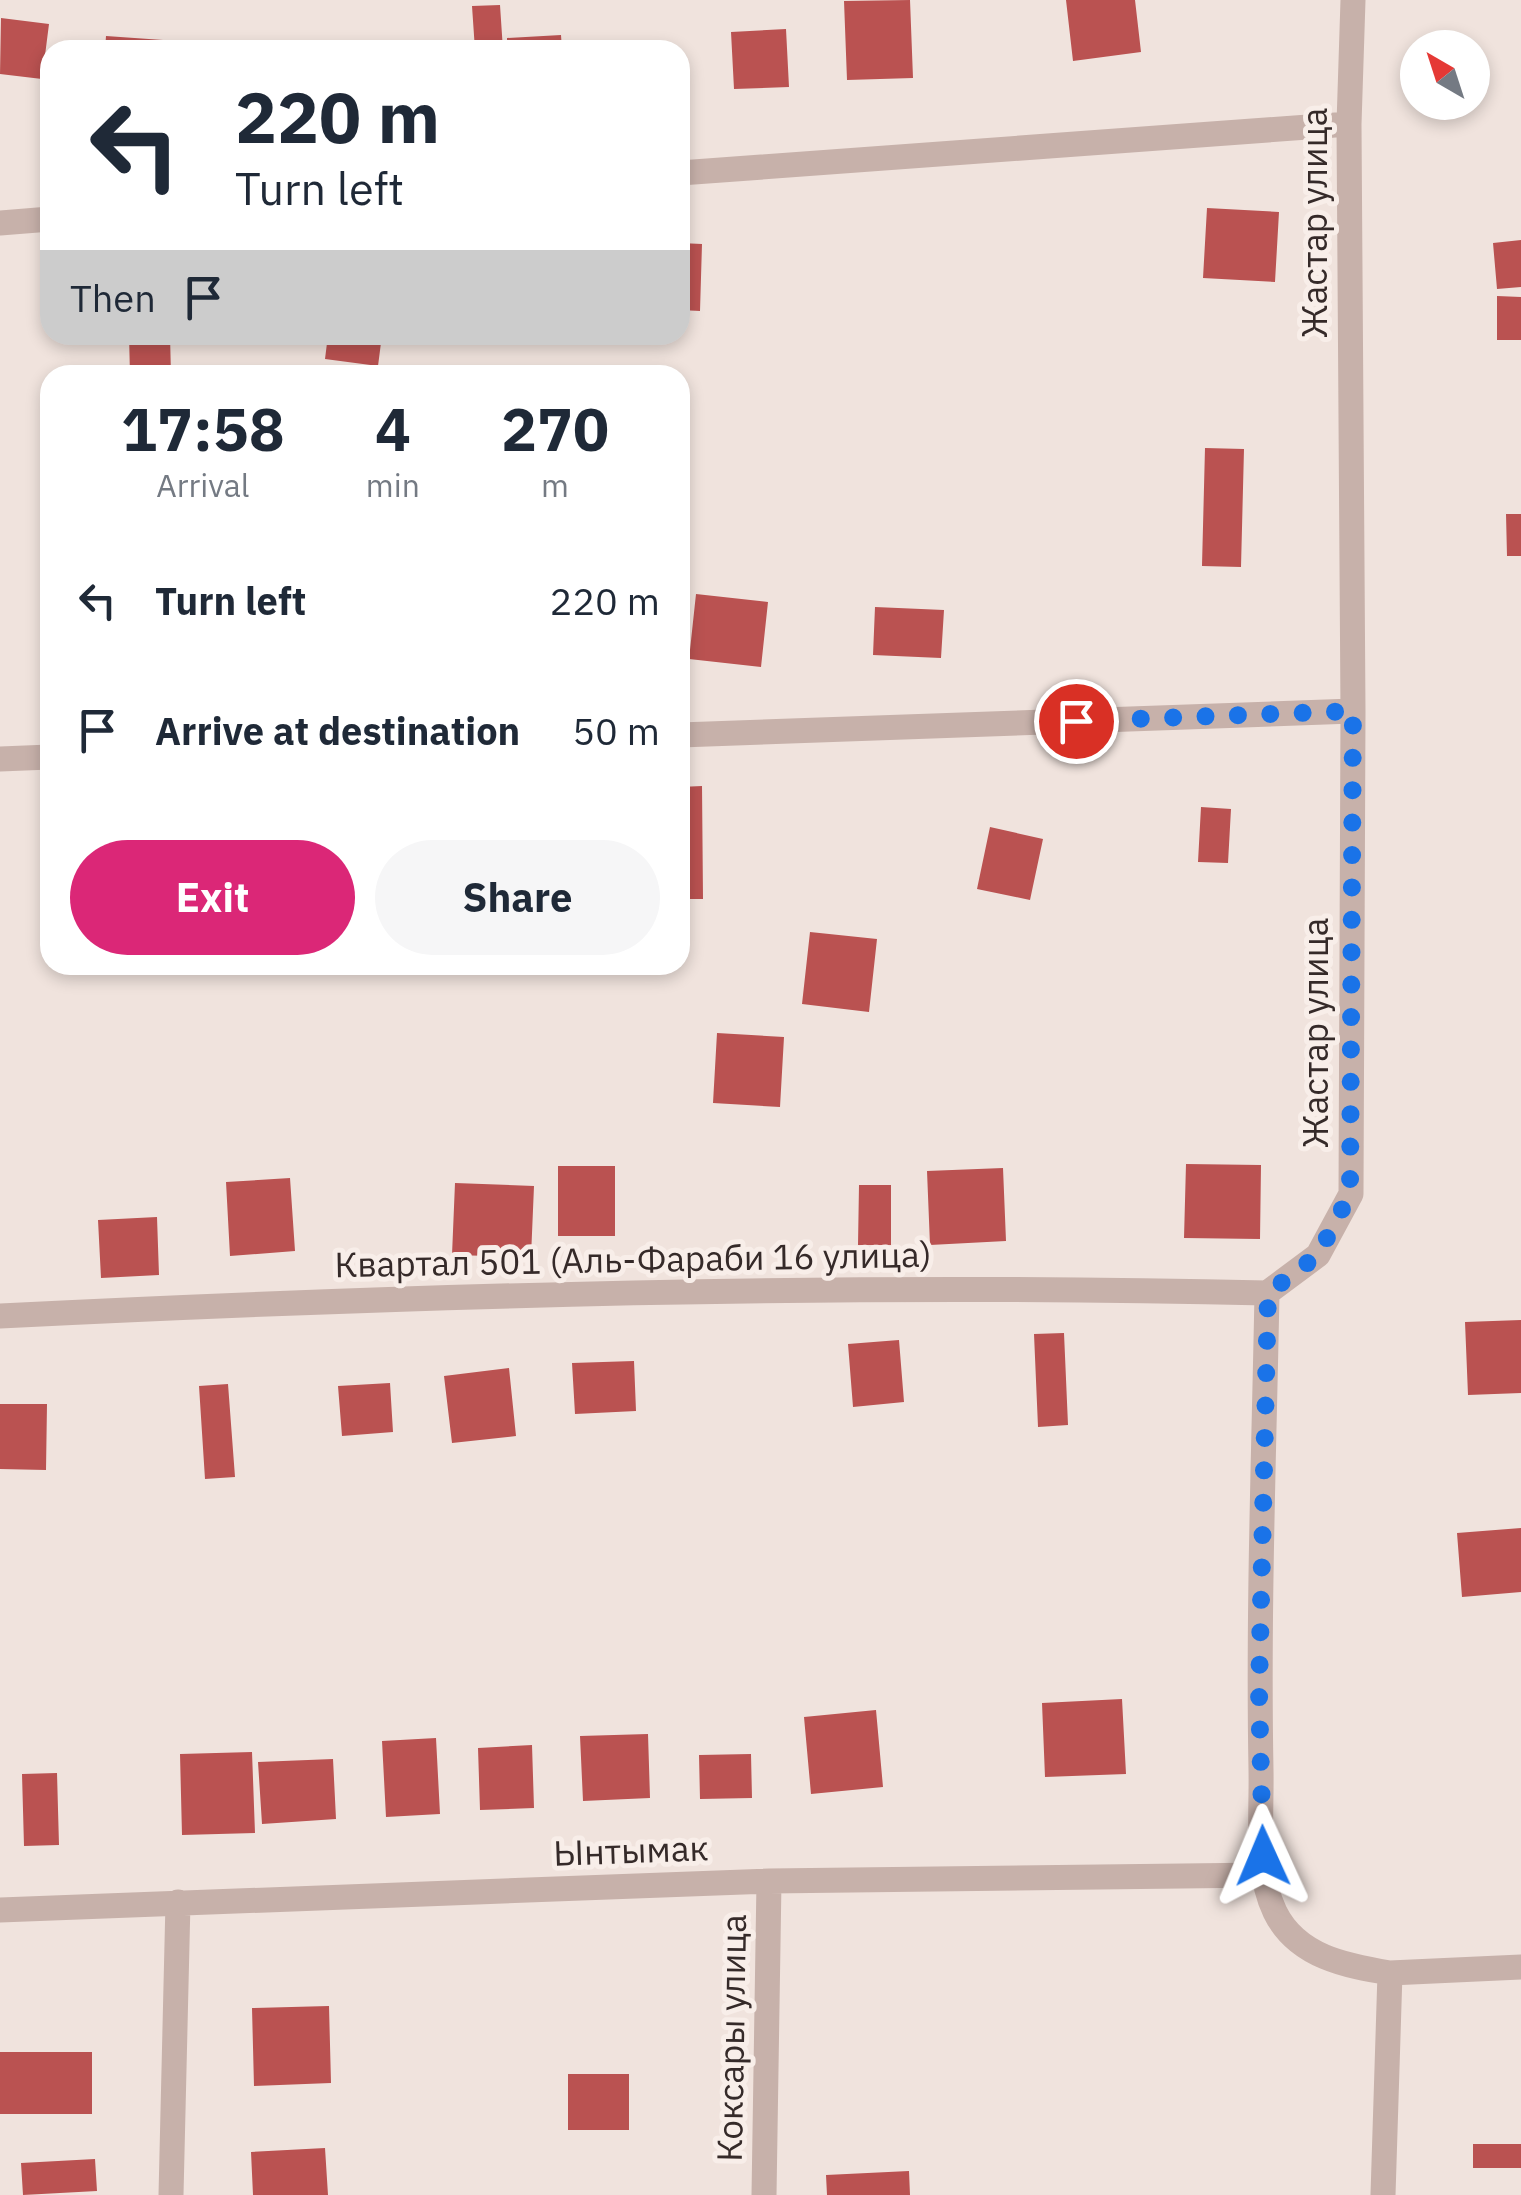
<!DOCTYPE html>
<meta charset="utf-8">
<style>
:root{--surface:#fff;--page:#f6f6f7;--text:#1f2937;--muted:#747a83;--accent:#db2777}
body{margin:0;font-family:"IBM Plex Sans",sans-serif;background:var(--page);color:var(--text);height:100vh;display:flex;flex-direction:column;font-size:38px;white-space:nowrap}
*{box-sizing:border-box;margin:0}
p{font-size:32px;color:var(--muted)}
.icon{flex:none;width:55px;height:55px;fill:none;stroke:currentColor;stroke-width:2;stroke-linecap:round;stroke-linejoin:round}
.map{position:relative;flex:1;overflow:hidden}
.sheet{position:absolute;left:40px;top:365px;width:650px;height:610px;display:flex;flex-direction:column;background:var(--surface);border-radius:30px;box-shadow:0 5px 15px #0003}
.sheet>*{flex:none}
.banner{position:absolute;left:40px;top:40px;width:650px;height:305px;border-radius:30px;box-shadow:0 5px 15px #0003;background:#fff;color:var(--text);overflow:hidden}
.needle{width:65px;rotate:321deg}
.controls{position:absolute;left:1400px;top:30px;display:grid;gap:20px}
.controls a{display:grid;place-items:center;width:90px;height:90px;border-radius:50%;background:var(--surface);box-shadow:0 5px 15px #0003;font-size:50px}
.pin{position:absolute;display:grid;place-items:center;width:85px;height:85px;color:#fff;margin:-42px;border:5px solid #fff;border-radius:50%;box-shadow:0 2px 10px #0007}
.me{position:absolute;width:110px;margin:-55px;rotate:359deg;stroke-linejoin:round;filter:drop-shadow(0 0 8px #0008)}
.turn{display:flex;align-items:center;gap:35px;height:210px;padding:0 30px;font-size:45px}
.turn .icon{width:130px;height:130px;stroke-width:2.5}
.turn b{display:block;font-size:70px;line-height:85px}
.then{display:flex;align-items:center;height:95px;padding:0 30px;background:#0003;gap:20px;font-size:38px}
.eta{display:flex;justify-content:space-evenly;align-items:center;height:170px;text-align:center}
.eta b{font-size:60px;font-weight:800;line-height:70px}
.primary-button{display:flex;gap:20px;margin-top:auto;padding:20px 30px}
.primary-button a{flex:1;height:115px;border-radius:60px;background:var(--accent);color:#fff;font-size:40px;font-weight:800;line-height:115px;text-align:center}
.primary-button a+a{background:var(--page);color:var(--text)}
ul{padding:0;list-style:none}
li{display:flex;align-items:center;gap:30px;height:130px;padding:0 30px}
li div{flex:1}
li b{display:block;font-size:38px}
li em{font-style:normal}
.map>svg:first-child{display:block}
.building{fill:#ba5251}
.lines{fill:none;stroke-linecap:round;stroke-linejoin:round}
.street{stroke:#c7b1aa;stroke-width:25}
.route{stroke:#1a73e8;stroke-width:18;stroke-dasharray:0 32.4}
.labels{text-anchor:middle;stroke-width:10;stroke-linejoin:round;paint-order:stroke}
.street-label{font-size:35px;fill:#352a29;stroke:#f8eee9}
</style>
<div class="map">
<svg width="1521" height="2195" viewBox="0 0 1521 2195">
<rect width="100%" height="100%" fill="#f0e3dd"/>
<path class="building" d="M910 0 913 78 847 80 844 1Z
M1066 0H1135L1141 52 1073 61Z
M500 5 503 50H475L472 6Z
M1 18 49 24 42 79 0 74Z
M786 29 789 87 734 89 731 32Z
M561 35 562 50H507V38Z
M106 36 163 40V50H105Z
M1207 208 1279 212 1275 282 1203 278Z
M1521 240V287L1497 289 1493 243Z
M680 243 702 244 700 311 680 310Z
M1497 296 1521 297V340H1497Z
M129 335H170L171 375H130Z
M328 335H382L378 366 325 359Z
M1205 448 1244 449 1241 567 1202 566Z
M1506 514H1521V556H1507Z
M696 594 768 602 761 667 689 659Z
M875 607 944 610 941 658 873 655Z
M702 786 703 899H680V787Z
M1201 807 1231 809 1228 863 1198 862Z
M990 827 1043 839 1030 900 977 889Z
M810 932 877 939 869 1012 802 1004Z
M717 1033 784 1037 780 1107 713 1103Z
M1186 1164 1261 1165 1260 1239 1184 1238Z
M558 1166H615V1236H558Z
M1003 1168 1006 1241 930 1245 927 1171Z
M290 1178 295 1251 230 1256 226 1182Z
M455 1183 534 1186 531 1257 452 1255Z
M859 1185H891V1245H858Z
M157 1217 159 1275 101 1278 98 1220Z
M1521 1320V1393L1468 1395 1465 1322Z
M1064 1333 1068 1425 1038 1427 1034 1334Z
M899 1340 904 1402 853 1407 848 1344Z
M634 1361 636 1411 575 1414 572 1363Z
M509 1368 516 1436 452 1443 444 1376Z
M390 1383 393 1432 342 1436 338 1386Z
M228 1384 235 1477 205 1479 199 1386Z
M0 1404H47L46 1470 0 1469Z
M1521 1528V1592L1462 1597 1457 1533Z
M1122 1699 1126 1774 1045 1777 1042 1703Z
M876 1710 883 1787 811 1794 804 1717Z
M648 1734 650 1798 583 1801 580 1736Z
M436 1738 440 1814 386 1817 382 1741Z
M532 1745 534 1808 480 1810 478 1748Z
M252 1752 255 1833 182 1835 180 1754Z
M751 1754 752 1798 700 1799 699 1755Z
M333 1759 336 1819 262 1824 258 1762Z
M57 1773 59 1845 24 1846 22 1774Z
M329 2006 331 2083 254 2086 252 2008Z
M0 2052H92V2114H0Z
M568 2074H629V2130H568Z
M1473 2144H1521V2168H1473Z
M325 2148 328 2195H253L251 2152Z
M95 2159 97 2191 23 2195 21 2163Z
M909 2171 910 2195H827L826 2175Z"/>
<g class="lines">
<path class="street" d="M1353 0 1349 124 1353 711 1351 1194 1318 1255 1267 1293C1264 1452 1258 1611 1261 1770 1262 1815 1255 1871 1275 1912 1297 1957 1347 1966 1390 1973L1383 2195
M680 173 1349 124
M0 223 50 219
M680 735 1353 711
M0 759 50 757
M0 1316C422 1295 845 1283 1267 1293
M0 1910 769 1881 1265 1875
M1390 1973 1521 1967
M171 2195 178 1902
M764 2195 769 1881"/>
</g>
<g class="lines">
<path class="route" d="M1076 721 1353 711 1350 1194 1318 1255 1268 1293 1259 1691 1263 1856"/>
</g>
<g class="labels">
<g class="street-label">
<text transform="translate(1315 223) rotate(-90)" y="12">Жастар улица</text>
<text transform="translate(1316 1033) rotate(-90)" y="12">Жастар улица</text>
<text transform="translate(633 1260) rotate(-1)" y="12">Квартал 501 (Аль-Фараби 16 улица)</text>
<text transform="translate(631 1851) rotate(-2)" y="12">Ынтымак</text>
<text transform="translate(732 2038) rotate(-89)" y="12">Коксары улица</text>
</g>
</g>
</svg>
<div class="controls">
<a><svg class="needle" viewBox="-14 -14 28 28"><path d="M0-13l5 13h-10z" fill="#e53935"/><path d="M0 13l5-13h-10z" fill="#747a83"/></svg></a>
</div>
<div class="pin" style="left:1076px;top:721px;background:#d93025"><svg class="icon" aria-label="arrive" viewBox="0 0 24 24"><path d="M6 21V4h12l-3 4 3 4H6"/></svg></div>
<svg class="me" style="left:1263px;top:1856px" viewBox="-20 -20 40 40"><path d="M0-17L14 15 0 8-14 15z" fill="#1a73e8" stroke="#fff" stroke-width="4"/></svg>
<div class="banner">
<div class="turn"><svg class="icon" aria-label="left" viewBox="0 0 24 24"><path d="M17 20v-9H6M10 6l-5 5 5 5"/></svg><div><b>220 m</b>Turn left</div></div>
<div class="then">Then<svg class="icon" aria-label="arrive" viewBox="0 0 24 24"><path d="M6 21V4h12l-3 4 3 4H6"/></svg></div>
</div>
<section class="sheet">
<div class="eta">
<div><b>17:58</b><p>Arrival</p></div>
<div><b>4</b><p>min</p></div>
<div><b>270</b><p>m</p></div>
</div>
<ul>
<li><svg class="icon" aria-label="left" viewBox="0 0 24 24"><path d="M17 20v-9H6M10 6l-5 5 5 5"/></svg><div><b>Turn left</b></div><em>220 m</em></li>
<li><svg class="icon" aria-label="arrive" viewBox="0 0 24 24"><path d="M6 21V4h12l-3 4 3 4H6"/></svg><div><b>Arrive at destination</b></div><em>50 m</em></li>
</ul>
<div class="primary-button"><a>Exit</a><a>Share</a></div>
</section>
</div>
